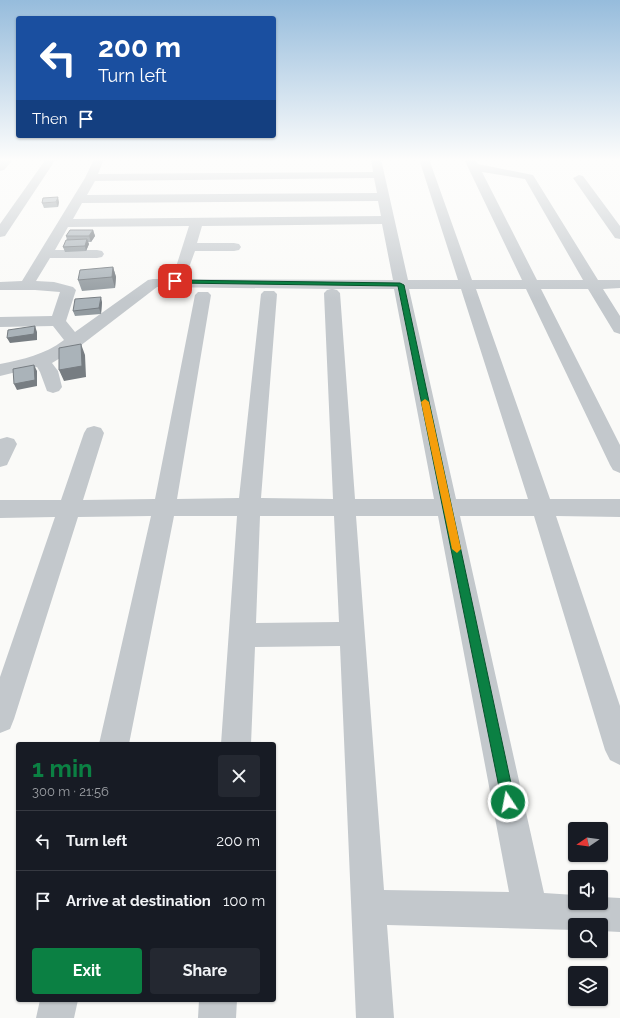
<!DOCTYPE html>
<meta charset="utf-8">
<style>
:root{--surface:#171b24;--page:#242831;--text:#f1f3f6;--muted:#9ea1a6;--line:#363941;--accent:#0b8043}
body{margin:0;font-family:Raleway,sans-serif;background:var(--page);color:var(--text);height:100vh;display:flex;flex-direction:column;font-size:15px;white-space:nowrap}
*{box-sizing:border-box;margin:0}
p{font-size:13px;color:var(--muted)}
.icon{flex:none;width:22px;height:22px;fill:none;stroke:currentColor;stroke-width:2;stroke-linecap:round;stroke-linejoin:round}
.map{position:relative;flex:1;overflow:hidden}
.sheet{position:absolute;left:16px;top:742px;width:260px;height:260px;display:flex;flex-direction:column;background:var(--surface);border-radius:4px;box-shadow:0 1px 3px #0004}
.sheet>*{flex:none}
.guide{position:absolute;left:16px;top:16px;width:260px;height:122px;border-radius:4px;box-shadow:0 1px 3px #0004;background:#1a4fa0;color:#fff;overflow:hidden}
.needle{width:26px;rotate:257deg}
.controls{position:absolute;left:568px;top:822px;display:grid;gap:8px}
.controls a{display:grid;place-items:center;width:40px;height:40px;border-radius:4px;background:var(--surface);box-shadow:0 1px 3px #0004;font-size:20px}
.pin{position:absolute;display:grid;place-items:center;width:34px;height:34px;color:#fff;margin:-17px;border-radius:8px;box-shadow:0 2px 6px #0006}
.me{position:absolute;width:44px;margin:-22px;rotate:349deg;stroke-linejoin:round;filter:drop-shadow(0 0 3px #0008)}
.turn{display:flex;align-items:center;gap:14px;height:84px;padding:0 16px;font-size:18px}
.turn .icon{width:52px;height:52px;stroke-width:2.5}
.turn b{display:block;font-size:28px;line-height:34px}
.then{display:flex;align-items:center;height:38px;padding:0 16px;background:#0003;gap:8px;font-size:15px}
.round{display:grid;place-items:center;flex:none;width:42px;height:42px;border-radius:4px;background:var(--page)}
.headline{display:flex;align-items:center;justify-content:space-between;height:68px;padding:0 16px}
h1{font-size:24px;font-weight:700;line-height:30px;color:var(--accent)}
.primary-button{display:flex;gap:8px;margin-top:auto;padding:8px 16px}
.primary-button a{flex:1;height:46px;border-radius:4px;background:var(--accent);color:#fff;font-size:16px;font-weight:700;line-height:46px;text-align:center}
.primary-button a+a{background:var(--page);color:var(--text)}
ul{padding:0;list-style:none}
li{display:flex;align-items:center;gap:12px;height:60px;padding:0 16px;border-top:1px solid var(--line)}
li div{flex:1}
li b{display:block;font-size:15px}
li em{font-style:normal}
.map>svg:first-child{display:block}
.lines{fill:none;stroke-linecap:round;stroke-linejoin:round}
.minor{fill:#c3c8cc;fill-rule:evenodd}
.wall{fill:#929a9f}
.shaded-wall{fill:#777d82}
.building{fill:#aab3b9;stroke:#777d82}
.route{fill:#0b8043;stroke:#07532c}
.slow{fill:#f59e0b}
</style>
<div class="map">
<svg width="620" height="1018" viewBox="0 0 620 1018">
<rect width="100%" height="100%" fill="#fafaf8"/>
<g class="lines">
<path class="minor" d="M2 159H10L12 161 4 170 0 171V161Z
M46 159H56L5 236 0 237V224Z
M94 159H104L98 174 373 172 371 159H381L408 280H458L419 159H429L472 280H522L465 161 467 159H475L478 164 533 175 598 280H620V288L603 289 620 316V334L614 332 588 289H541L620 445V473L613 470 610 465 526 289H476L550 499H620V517L556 516 620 706V765L610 760 605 750 534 516H460L544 893 575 895V903H601V897L620 898V932L601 931V925H575V930L387 925 394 1018H356L340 646 255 647 251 744H221L237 516H174L129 744H99L151 516 78 517 14 719 10 729 0 733V677L55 517 0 518V500H61L84 433 87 428 94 426 101 428 104 433 83 500 155 499 195 295 198 292H208L211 295 177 499 239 498 261 294 264 291H274L277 294 261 498 333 499 324 293 327 290 331 289 157 287 80 346 52 363 58 371 62 387 59 391 53 393 47 391 40 372 37 367 0 376V364C24 359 44 355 64 340L53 326 0 327V317L52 316 60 292 35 290H0V282L22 281 85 178ZM482 172 525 179 583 280H537ZM374 178 377 193 87 195 95 181ZM378 201 381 216 73 219 82 203ZM382 224 393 280 153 279 148 280 75 332 66 321 76 290 73 287 54 282 36 281 50 258H97L102 257 104 254 102 251 97 250H55L68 227 189 226 175 270 177 273H187L195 251H234L239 250 241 247 239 244 234 243H197L202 226ZM333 289H394L434 499H355L340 293 337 290ZM409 289H461L528 499H456ZM260 516H334L339 622 256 623ZM356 516H438L509 892 384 890Z
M579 175 583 176 620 226V239L615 238 573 178Z
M7 437 14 439 17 444 7 465 0 467V439Z
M40 1000H78L74 1018H36Z
M199 1000H237L236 1018H198Z"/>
</g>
<path class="wall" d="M59 202 58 207 44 208 42 203Z
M93 230 95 236 91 242H88L89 244 86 251 65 252 63 247 67 240 66 236Z
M113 267 116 277 115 288 82 291 78 280Z
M102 302 101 314 75 316 73 311Z"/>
<path class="shaded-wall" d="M58 197 59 202 58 207 56 202Z
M93 230 95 236 91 242 89 236Z
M87 239 89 244 86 251 85 246Z
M113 267 116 277 115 288 112 277Z
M101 297 102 302 101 314 99 308Z
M35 326 37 332V340L10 343 7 338Z
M81 344 85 355 86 377 64 381 59 370Z
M34 365 37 371V386L17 390 14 384Z"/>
<path class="building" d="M58 197 56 202 42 203 43 198Z
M70 230H93L89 236H66Z
M87 239 85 246 63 247 66 240Z
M113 267 112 277 78 280 80 270Z
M101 297 99 308 73 311 75 299Z
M35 326 34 334 7 338 8 330Z
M81 344 82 366 59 370V348Z
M34 365 35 380 14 384 13 369Z"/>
<linearGradient id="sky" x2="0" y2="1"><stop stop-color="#96bcdc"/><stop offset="0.53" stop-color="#fdfdfc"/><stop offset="1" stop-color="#fdfdfc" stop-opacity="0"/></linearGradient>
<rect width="620" height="301" fill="url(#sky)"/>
<path class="route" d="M173 280 400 283 404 285 515 802 513 807 508 809 504 807 502 802 398 286 175 283 173 282Z"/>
<path class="slow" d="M425 399 429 402 461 549 457 553 452 549 421 402Z"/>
</svg>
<div class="controls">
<a><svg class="needle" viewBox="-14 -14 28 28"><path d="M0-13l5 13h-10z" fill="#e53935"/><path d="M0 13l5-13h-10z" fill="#9ea1a6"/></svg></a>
<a><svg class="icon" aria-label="sound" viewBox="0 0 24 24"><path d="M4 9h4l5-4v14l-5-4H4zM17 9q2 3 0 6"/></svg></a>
<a><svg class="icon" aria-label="search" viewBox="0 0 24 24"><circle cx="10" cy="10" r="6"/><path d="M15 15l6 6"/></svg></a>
<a><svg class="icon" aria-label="layers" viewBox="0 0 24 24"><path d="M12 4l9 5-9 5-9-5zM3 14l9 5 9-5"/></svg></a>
</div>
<div class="pin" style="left:175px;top:281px;background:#d93025"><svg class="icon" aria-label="arrive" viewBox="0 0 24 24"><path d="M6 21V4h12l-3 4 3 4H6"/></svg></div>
<svg class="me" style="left:508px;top:802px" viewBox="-20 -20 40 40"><circle r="17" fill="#0b8043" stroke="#fff" stroke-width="3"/><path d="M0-11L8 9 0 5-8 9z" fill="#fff"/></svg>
<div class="guide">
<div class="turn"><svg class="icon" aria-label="left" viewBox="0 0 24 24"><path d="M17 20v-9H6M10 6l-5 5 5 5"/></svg><div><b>200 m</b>Turn left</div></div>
<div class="then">Then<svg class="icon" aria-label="arrive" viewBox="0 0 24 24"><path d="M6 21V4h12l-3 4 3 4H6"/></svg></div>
</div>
<section class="sheet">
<div class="headline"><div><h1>1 min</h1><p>300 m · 21:56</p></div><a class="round"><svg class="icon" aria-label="close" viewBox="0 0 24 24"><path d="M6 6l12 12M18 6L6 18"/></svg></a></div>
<ul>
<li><svg class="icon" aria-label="left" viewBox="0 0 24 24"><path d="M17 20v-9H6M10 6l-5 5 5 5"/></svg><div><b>Turn left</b></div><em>200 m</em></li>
<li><svg class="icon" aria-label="arrive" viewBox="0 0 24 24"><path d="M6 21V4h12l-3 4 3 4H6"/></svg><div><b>Arrive at destination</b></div><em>100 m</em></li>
</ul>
<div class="primary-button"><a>Exit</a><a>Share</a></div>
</section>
</div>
